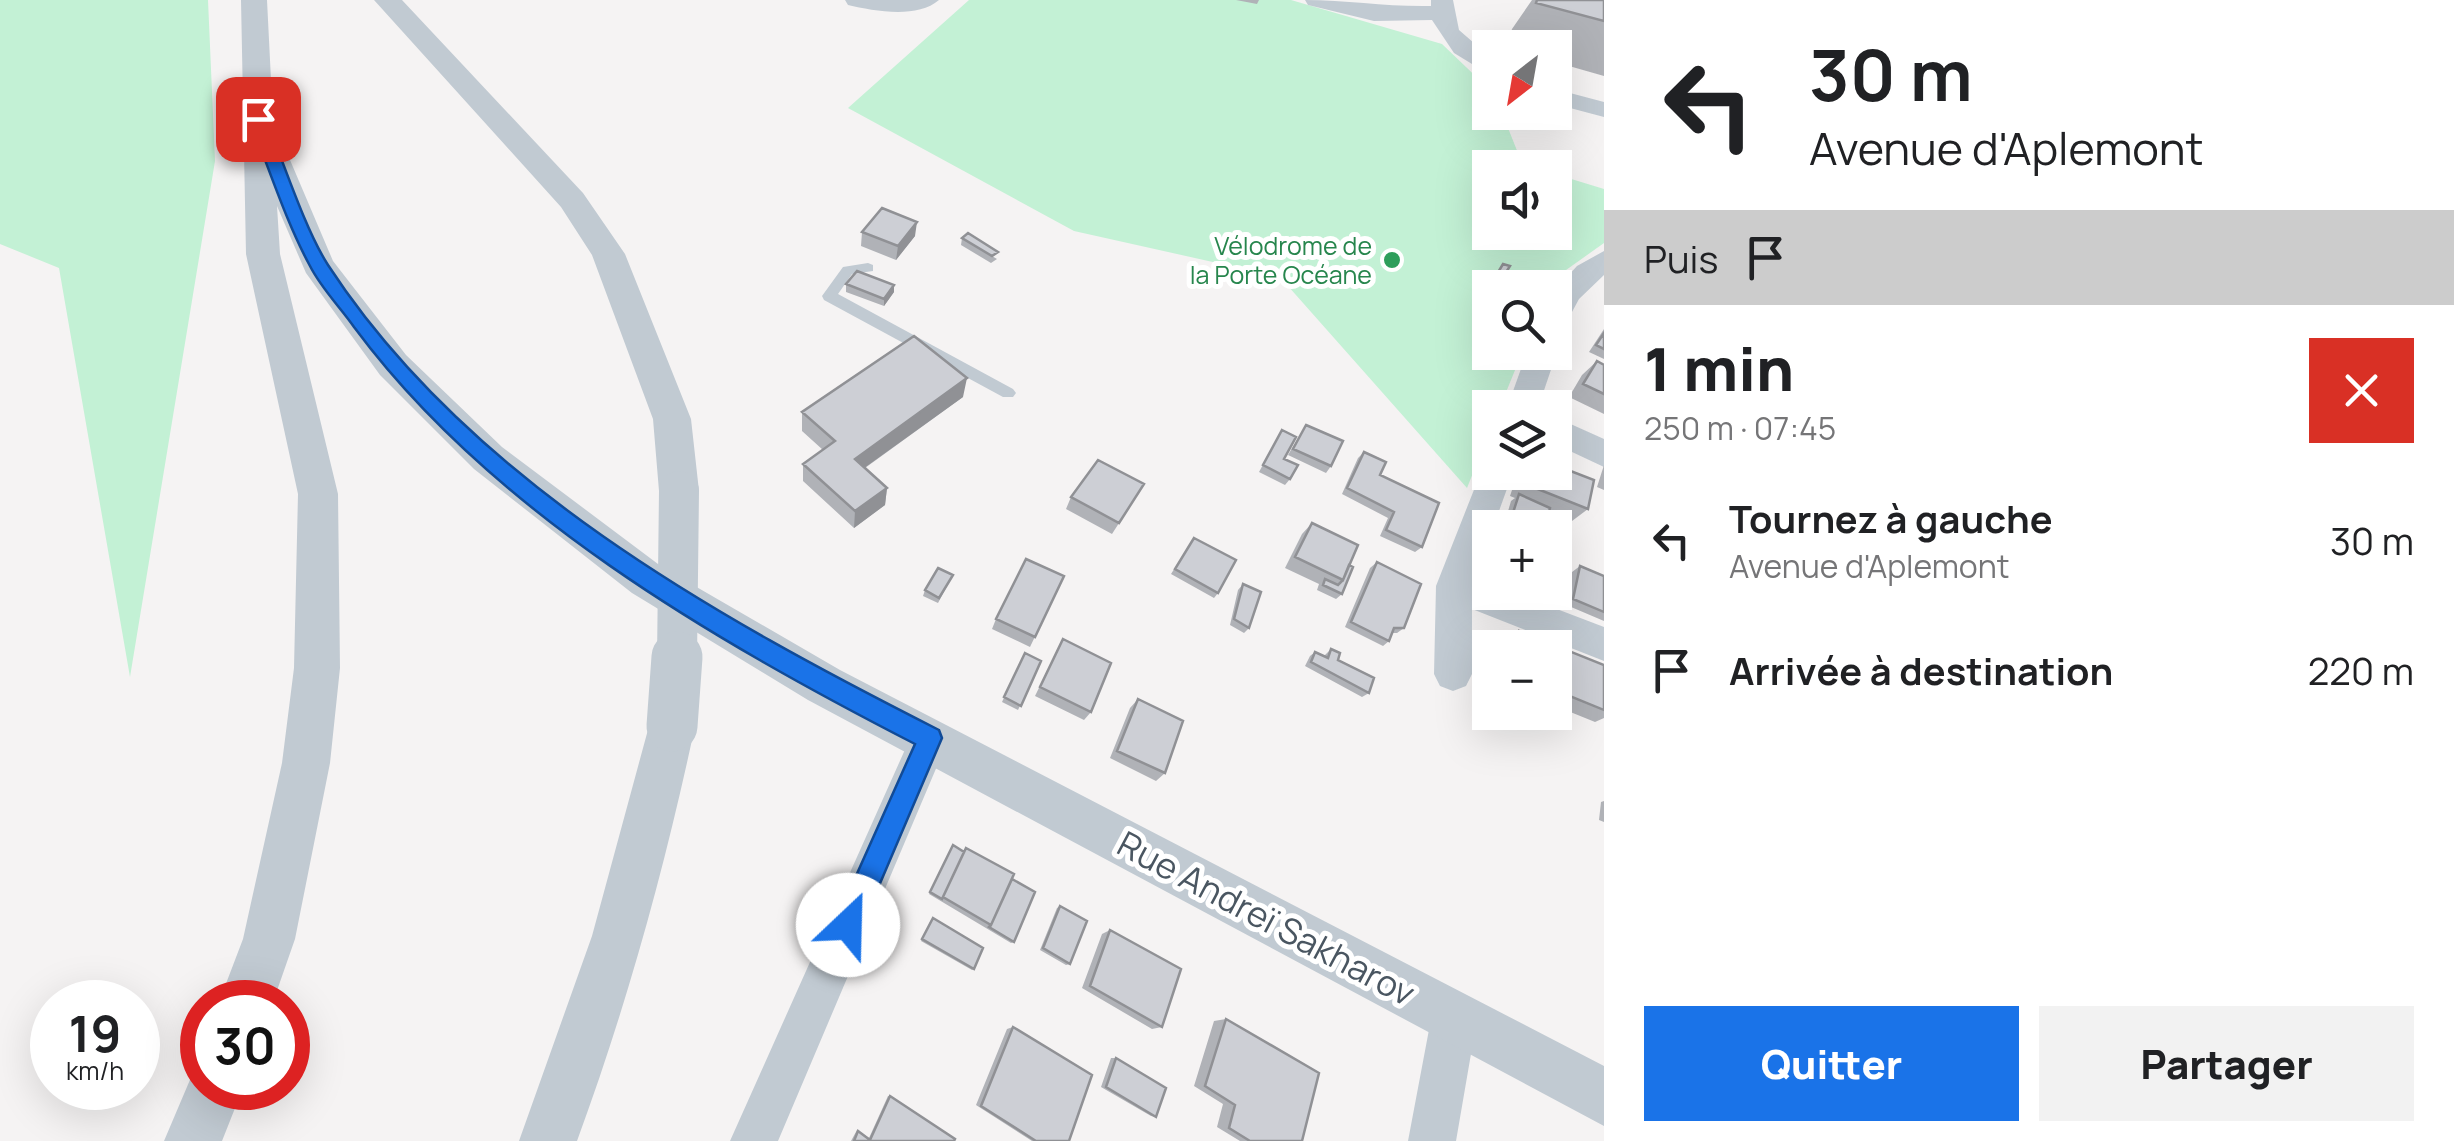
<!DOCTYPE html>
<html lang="fr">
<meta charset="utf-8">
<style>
:root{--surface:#fff;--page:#f2f2f2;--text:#202124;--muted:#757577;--accent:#1a73e8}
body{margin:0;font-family:Manrope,sans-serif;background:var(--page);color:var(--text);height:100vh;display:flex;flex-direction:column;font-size:38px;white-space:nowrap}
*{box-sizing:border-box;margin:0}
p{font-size:32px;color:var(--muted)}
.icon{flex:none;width:55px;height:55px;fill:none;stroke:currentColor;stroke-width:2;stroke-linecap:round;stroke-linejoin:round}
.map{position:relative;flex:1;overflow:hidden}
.panel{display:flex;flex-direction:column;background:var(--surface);width:850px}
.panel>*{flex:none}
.top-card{background:#fff;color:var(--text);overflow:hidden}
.needle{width:65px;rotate:211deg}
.fabs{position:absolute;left:1472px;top:30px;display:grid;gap:20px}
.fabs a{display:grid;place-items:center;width:100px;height:100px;border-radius:0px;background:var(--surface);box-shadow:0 10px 40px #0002;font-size:50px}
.speed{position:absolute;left:30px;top:980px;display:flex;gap:20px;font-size:50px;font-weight:700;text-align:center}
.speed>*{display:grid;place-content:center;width:130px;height:130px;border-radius:50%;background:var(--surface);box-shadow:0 10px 40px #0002;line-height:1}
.speed small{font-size:25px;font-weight:400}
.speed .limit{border:15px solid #d22;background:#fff;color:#111}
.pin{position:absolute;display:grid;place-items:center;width:85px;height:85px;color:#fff;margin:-42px;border-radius:20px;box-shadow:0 5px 15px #0006}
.me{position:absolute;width:110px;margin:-55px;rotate:24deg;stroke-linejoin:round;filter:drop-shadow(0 0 8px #0008)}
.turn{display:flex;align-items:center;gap:35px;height:210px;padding:0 40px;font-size:45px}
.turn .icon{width:130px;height:130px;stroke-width:2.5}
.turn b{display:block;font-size:70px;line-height:85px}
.then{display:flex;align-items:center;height:95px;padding:0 40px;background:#0003;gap:20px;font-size:38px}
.round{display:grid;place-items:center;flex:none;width:105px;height:105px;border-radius:0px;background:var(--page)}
.head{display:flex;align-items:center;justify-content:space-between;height:170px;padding:0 40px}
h1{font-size:60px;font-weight:800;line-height:75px}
.button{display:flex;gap:20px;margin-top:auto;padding:20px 40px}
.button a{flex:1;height:115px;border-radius:0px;background:var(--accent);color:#fff;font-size:40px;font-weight:800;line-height:115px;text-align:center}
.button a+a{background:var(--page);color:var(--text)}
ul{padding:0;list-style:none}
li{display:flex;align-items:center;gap:30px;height:130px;padding:0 40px}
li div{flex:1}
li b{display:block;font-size:38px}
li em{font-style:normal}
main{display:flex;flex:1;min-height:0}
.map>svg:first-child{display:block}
.green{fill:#c3f1d5}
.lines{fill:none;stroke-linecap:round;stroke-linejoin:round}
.service{fill:#c1cad2;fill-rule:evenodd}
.minor{fill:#c1cad2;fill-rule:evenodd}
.tertiary{fill:#c1cad2;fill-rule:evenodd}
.tertiary-bridge-far1{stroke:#c1cad2;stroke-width:40}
.tertiary-bridge{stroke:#c1cad2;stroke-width:51}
.wall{fill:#b0b2b7}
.shaded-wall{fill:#909195}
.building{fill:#cdcfd5;stroke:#909195;stroke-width:2.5}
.route{fill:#1a73e8;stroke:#114b97;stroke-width:2.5}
.leisure-dot{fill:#2e9e5b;stroke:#fff;stroke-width:4}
.labels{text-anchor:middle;stroke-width:10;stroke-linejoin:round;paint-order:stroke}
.far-leisure-label{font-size:25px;fill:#27864d;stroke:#fff;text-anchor:end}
.near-street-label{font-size:35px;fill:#4a5661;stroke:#fff}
</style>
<main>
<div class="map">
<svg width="1604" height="1141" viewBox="0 0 1604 1141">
<rect width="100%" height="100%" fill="#f5f3f3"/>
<path class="green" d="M0 0H208L215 161 130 677 59 268 0 244Z
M969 0H1291L1442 44 1490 90V112L1502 113 1522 163 1536 167 1490 168V232H1555V174L1604 189V243L1552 280 1549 287 1490 288V352L1522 353 1500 407 1490 408V431L1467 488 1280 277 1074 231 848 108Z"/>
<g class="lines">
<path class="service" d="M868 263 873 265V271L852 274 838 294 1013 389 1016 393 1013 397H1003L824 300 822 296 843 267Z"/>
<path class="minor" d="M845 0H939C917 19 874 11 848 5Z
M1305 0C1348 0 1388 7 1431 6V0H1453L1459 30 1490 57V75L1454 53 1432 20 1374 21 1308 5Z
M1555 89 1604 102V117L1555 104Z
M1604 251V275L1579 299 1565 325 1555 329V290L1577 266Z
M1555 348 1557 352 1538 408H1507L1527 352H1555Z
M1555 417 1604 439V467L1555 444Z
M1490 461V472H1513L1475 578 1490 584V592H1512L1604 627V661L1472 609V674L1466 686 1453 691 1440 686 1434 674 1436 586 1481 472Z
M930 719 944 725 949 738 778 1141H730L916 725Z
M1454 996 1470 1003 1477 1019 1456 1141H1408L1431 1019 1438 1003Z"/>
<path class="tertiary" d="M241 0H267L273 120 333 261 406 355 502 447 662 567 840 670 1604 1066V1126L808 700 632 593 474 469 380 375 306 273 277 206 280 254 338 494 340 668 330 763 295 939 273 1002H219L243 939 282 763 294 668 298 494 246 254Z
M374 0H402L583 193 625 254 691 419 699 491 693 503 679 508 665 503 659 491 653 419 592 255 561 207Z
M672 704 689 710 695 726C665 867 627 1005 577 1141H519L592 936 649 726 655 710Z
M202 1065V1088H243L222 1141H164L195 1068Z"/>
<path class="tertiary-bridge-far1" d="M677 659 679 491"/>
<path class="tertiary-bridge" d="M672 726 677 657"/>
</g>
<path class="wall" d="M1236 0H1259L1257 4Z
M1532 0H1604V76L1555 62V48H1506L1512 29Z
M862 232 915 236 896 260 861 246Z
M962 238 997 259 991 263 961 245Z
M1503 264 1500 282 1495 288 1488 286Z
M846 284 894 285V292L884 306 846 292Z
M1604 329V359L1589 352Z
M1597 361 1604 365V414L1569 397 1582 375Z
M963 397 865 468 887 488 885 505 854 528 803 481V464L823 450 802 431V412Z
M1306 425 1331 466 1326 473 1288 455Z
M1282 430 1284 459 1290 479 1285 485 1259 472Z
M1364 452 1380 475 1422 547 1415 552 1380 536 1388 518 1342 494 1358 458Z
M1604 465V490L1597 487Z
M1518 472H1555L1588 509 1572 521 1549 511 1545 528H1510L1504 525 1511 501 1515 498 1510 496Z
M1144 484 1112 534 1066 509 1071 497Z
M1312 523 1349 565 1342 594 1336 599 1317 590 1319 584 1285 568 1302 534Z
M1194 538 1218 593 1214 598 1171 574Z
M1377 562 1404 628 1397 633H1392L1389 641 1383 646 1345 627 1370 568Z
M1580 566 1604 576V621L1564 604 1572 572Z
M953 575 938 603 923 596 925 590Z
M1064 576 1030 647 992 629 996 619Z
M1243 584 1249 628 1244 633 1230 625 1238 590Z
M1519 631 1604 665V718L1595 722 1558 707 1555 709V648H1502L1503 641Z
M1063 639 1091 712 1084 720 1035 696Z
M1331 649 1338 660 1369 693 1362 697 1305 666 1310 656 1315 652 1324 656Z
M1025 653 1041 661 1018 710 1002 702Z
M1488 695 1490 696V712L1478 707 1480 700Z
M1138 699 1165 773 1156 781 1110 758 1130 708Z
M1604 801V822L1599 820 1601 802Z
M953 845 1012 879 1014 942 1011 943 929 894Z
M1060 906 1070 964 1066 965 1040 950 1057 908Z
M931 920 974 969 972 970 921 941Z
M1110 930 1162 1027 1152 1029 1082 988 1102 934Z
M1226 1019 1302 1141H1240L1217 1127 1223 1104 1194 1086 1214 1021Z
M1013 1027 1069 1141H1032L976 1105 1007 1029Z
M1111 1058H1116L1156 1117 1151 1116 1101 1087Z
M888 1096H890L954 1141H851L857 1130 869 1138Z"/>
<path class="shaded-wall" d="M917 222 915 236 896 260 898 246Z
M894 285V292L884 306V299Z
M967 378 963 397 853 476 855 459Z
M887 488 885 505 854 528 855 511Z"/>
<path class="building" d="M1537 0H1604V21L1536 3Z
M882 208 917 222 898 246 862 232Z
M968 233 998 252 992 256 962 238Z
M1503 264 1510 266 1500 282 1494 279Z
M857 271 894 285 884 299 846 284Z
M1604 333V349L1596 345Z
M914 336 967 378 855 459 887 488 855 511 803 464 835 441 802 412Z
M1597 361 1604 365V394L1583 384Z
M1306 425 1343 441 1331 466 1293 449Z
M1282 430 1296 437 1284 459 1298 465 1290 479 1263 465Z
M1364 452 1386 462 1380 475 1439 503 1422 547 1386 530 1394 512 1347 488Z
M1098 460 1144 484 1119 523 1071 497Z
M1555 465 1594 480 1588 509 1525 484 1529 472H1555Z
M1519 494 1550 508 1545 528H1531L1511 519Z
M1312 523 1358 545 1343 580 1295 557Z
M1194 538 1236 560 1218 593 1175 569Z
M1026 559 1064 576 1035 637 996 619Z
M1377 562 1421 584 1404 628H1394L1389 641 1351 622Z
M1349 565 1353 567 1342 594 1323 585 1325 579 1338 585 1343 580Z
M1580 566 1604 576V612L1573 599Z
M938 568 953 575 939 598 925 590Z
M1243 584 1261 592 1249 628 1234 619Z
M1519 631 1604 665V710L1560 692 1558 707 1555 706V648H1516Z
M1063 639 1111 663 1091 712 1040 687Z
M1331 649 1340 653 1338 660 1374 678 1369 693 1311 662 1315 652 1328 658Z
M1025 653 1041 661 1021 706 1004 697Z
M1138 699 1183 721 1165 773 1117 751Z
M953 845 964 852 942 899 930 892Z
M966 848 1014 874 991 925 943 897Z
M1012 879 1035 892 1014 942 989 927 991 925Z
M1060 906 1087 921 1070 964 1043 948Z
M933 918 983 948 974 969 922 939Z
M1110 930 1181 969 1162 1027 1090 986Z
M1226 1019 1319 1073 1302 1141H1250L1229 1128 1235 1105 1205 1086Z
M1013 1027 1092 1075 1069 1141H1036L981 1106Z
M1116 1058 1166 1088 1156 1117 1106 1087Z
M890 1096 955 1139 954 1141H854L858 1131 870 1140Z"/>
<path class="route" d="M258 114 266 119C283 161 305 229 328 265 468 480 716 617 939 730L942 738 858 935 848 939 839 935 834 925 915 744C713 640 491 512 354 327 340 307 321 288 310 266 285 220 269 167 249 119Z"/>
<circle class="leisure-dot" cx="1392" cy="260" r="10"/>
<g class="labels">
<g class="far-leisure-label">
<text x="1372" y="255">Vélodrome de<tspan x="1372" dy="29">la Porte Océane</tspan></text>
</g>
<g class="near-street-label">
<text transform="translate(1266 919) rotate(28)" y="12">Rue Andreï Sakharov</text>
</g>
</g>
</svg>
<div class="fabs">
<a><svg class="needle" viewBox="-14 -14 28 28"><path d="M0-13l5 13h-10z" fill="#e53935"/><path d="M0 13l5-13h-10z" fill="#757577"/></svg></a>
<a><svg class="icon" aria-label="sound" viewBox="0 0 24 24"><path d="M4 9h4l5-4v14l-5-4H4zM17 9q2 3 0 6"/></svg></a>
<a><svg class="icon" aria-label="search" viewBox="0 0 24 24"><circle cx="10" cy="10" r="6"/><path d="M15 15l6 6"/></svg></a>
<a><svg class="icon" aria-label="layers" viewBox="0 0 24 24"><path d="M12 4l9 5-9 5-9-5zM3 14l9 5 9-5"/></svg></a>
<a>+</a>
<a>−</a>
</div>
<div class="speed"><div>19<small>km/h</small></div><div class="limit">30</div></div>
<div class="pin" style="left:258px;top:119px;background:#d93025"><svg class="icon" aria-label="arrive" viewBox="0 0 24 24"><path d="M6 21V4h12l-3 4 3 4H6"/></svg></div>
<svg class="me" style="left:848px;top:925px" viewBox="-20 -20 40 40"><circle r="19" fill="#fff"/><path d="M0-13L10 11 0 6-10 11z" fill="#1a73e8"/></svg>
</div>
<section class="panel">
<div class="top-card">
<div class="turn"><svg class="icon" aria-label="left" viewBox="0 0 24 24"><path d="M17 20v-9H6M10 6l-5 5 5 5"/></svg><div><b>30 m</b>Avenue d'Aplemont</div></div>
<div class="then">Puis<svg class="icon" aria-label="arrive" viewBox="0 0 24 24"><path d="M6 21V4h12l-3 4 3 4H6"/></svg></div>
</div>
<div class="head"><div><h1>1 min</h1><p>250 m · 07:45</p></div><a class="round" style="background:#d93025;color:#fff"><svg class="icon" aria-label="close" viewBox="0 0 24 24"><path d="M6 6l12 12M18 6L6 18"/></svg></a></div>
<ul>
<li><svg class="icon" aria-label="left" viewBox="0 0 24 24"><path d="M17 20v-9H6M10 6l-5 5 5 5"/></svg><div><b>Tournez à gauche</b><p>Avenue d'Aplemont</p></div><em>30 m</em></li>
<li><svg class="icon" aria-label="arrive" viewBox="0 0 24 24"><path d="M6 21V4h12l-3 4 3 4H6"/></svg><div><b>Arrivée à destination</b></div><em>220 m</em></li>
</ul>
<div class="button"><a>Quitter</a><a>Partager</a></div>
</section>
</main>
